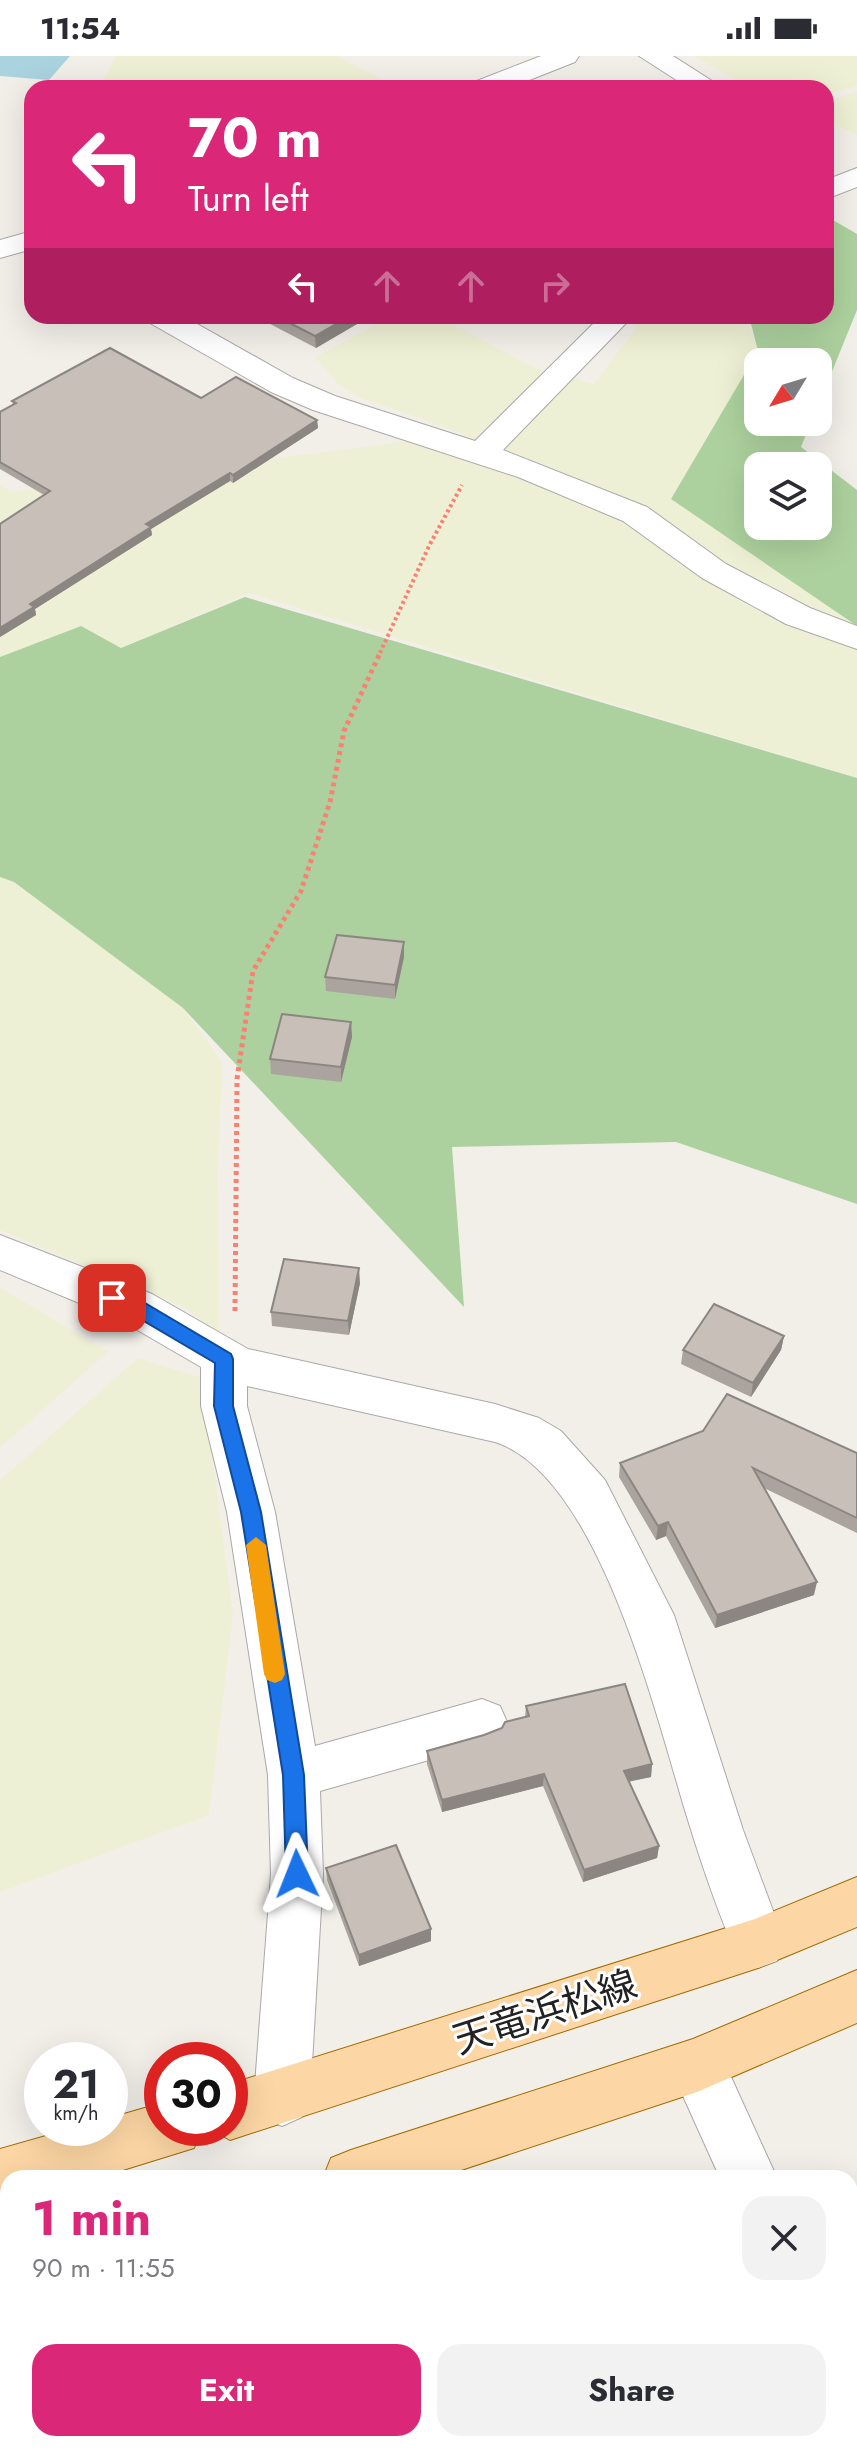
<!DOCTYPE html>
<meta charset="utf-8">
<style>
:root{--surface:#fff;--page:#f2f2f3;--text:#2b2b33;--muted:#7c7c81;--accent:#db2777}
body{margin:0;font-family:Jost,"Noto Sans JP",sans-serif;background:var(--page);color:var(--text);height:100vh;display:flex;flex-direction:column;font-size:30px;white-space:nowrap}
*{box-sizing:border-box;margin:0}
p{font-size:26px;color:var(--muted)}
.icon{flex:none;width:44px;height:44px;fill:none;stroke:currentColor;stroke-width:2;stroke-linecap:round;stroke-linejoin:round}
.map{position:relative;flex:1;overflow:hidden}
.side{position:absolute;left:0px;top:2114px;width:858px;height:282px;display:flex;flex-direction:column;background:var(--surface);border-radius:24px 24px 0 0;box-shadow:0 8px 32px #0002}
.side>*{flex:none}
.top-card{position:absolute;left:24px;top:24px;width:810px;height:244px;border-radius:24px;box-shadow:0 8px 32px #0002;background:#db2777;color:#fff;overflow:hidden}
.needle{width:52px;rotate:232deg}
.fabs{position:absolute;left:744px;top:292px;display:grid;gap:16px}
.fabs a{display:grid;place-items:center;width:88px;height:88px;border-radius:16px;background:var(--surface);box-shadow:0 8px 32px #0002;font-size:40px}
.speed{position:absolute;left:24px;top:1986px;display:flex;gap:16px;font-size:40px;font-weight:700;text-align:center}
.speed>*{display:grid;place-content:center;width:104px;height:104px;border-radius:50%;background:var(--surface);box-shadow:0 8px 32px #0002;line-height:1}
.speed small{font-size:20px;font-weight:400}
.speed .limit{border:12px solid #d22;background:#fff;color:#111}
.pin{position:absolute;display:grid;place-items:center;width:68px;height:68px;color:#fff;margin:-34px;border-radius:16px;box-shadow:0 4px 12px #0006}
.me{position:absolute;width:88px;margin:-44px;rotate:358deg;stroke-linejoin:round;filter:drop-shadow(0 0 6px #0008)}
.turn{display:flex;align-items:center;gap:28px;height:168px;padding:0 32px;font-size:36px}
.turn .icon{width:104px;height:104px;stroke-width:2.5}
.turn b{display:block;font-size:56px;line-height:68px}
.lanes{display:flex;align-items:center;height:76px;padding:0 32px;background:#0003;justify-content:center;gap:40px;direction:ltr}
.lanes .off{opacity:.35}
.round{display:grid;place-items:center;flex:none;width:84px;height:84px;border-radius:24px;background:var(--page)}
.head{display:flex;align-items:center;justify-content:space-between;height:136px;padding:0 32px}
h1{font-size:48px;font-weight:700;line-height:60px;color:var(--accent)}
.primary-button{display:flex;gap:16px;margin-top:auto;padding:16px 32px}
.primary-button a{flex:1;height:92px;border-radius:24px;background:var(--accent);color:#fff;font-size:32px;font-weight:700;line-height:92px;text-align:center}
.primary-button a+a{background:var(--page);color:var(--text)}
.status{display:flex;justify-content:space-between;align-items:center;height:56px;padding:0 40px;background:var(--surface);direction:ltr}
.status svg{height:22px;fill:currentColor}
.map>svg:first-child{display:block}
.farmland{fill:#eef0d5}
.forest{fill:#add19e;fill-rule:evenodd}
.water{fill:#aad3df}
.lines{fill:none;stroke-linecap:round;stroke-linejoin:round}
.minor-casing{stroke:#a9a9a9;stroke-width:2}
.major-casing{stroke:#a06b00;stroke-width:2}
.path-far1{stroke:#fa8072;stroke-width:4;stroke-dasharray:3 3;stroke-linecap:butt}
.path{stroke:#fa8072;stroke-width:5;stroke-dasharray:4 4;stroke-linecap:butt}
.minor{fill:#fff;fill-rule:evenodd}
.major{fill:#fcd6a4;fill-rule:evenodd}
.wall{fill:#aba49e}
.shaded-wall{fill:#8b8681}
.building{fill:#c7bfb8;stroke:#8b8681;stroke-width:2}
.route{fill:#1a73e8;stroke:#114b97;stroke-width:2}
.slow{fill:#f59e0b}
.labels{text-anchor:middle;stroke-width:6;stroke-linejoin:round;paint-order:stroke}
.near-street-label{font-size:38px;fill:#222;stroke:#fff}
</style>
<div class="status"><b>11:54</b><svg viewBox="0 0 49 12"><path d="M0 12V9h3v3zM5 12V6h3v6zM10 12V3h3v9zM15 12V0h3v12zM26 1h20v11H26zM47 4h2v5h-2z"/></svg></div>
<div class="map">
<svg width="857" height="2395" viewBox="0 0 857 2395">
<rect width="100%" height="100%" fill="#f2efe9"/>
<path class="farmland" d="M116 0H336L400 32H99Z
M694 0H857V30L826 39V32H749Z
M857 35V79L826 65V46Z
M392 260H437L535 312 594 328 645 260H746L758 295 671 443 857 570V722L249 537 121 592 80 570 0 601V429L12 436 464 378 361 342 339 329 315 301Z
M0 821 14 826 183 952 222 1006 218 1115 219 1280 186 1252 0 1174Z
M0 1231 108 1296 0 1392Z
M138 1302 202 1322 233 1558 209 1759 0 1836V1424Z"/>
<path class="forest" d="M826 160 857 178V254L818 350V306H758V366H811L801 391 857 434V570L671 443 758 295 749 260H826ZM758 410H818V470H758Z
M245 541 857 722V1148L676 1086 452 1091 464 1251 183 952 14 826 0 821V601L81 570 121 592Z"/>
<path class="water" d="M0 0H70L49 24 0 20Z"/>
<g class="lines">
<g class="minor-casing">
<path id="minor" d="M541 0H579L575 6 509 32H470L474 26Z
M639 0H673L723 32H689Z
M857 112V131L826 143V124Z
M32 175V193L0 202V184Z
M146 260H183L293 322 335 340 475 385 601 260H633L503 394 647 451 726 508 810 552 857 570V593L786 568 702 522 623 465 518 421 313 354 271 336 150 267Z
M0 1179 152 1238 248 1293 495 1348 539 1362 561 1375 605 1424 674 1559 743 1774 785 1887 777 1905 758 1912 739 1905C719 1859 702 1810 687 1761 657 1664 600 1420 495 1386L247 1330V1350L275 1456 315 1690 482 1643 500 1650 507 1666 500 1682 482 1689 320 1735 323 1818 310 2042 302 2061 282 2070 262 2061 254 2042 271 1818 268 1719 227 1456 201 1350V1311L120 1264 0 1214Z
M697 1982 717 1990 777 2122H720L669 2009 677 1990Z
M689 2388H749L748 2395H688Z"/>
</g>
<g class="major-casing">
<path id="major" d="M857 1821V1871L758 1912 230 2084 209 2072H230V2028L755 1863Z
M857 1914V1967L697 2036 437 2122H323L331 2102 351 2094 693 1983Z
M162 2047V2072H202L194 2092 97 2122H8V2147L0 2149V2093L74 2072H110V2062Z
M8 2205V2263L0 2265V2207Z"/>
</g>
<path class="path-far1" d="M380 597 429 490 462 429"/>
<path class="path" d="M235 1255 237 1023 253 915 301 835 330 746 344 675 381 595"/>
<use href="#minor" class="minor"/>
<use href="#major" class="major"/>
</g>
<path class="wall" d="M255 260H357V268L316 292Z
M201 342 317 364 318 372 233 427 230 425 151 473 152 479 35 553 36 559 0 581V468L44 439 0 413V356L13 349 12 345Z
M404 901 395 943 326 935 325 921Z
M351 966 352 981 341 1026 271 1018 270 1003Z
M360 1227 349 1279 272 1270 271 1256Z
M784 1280 781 1294 751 1341 681 1308 683 1294Z
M857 1397V1477L764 1432 814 1539 715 1572 666 1480 656 1484 619 1421 620 1407Z
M526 1650 652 1708 651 1721 629 1725 659 1790 657 1802 583 1826 543 1730 442 1756 427 1708V1695L484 1679 502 1672 525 1661Z
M326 1812 431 1873V1885L359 1910 327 1824Z"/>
<path class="shaded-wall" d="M350 260H357V268L316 292 315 280Z
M317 364 318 372 233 427V419Z
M230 417V425L151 473 152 479 35 553 36 559 0 581V572L30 548 146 468Z
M404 886V901L395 943V929Z
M351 966 352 981 341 1026V1011Z
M359 1212 360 1227 349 1279 348 1265Z
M784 1280 781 1294 751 1341 753 1327Z
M668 1466 666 1480 656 1484 658 1470Z
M817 1526 814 1539 715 1572 717 1559Z
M652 1708 651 1721 623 1727 624 1715Z
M544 1718 543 1730 442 1756V1744Z
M659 1790 657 1802 583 1826 584 1814Z
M431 1873V1885L359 1910V1899Z"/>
<path class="building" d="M276 260H350L315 280Z
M110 292 201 342 236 321 317 364 233 419 230 417 146 468 151 471 30 548 34 551 0 572V468L50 435 0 406V356L16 347 12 345Z
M337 879 404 886 395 929 325 921Z
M282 958 351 966 341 1011 270 1003Z
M284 1203 359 1212 348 1265 271 1256Z
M714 1248 784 1280 753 1327 683 1294Z
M727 1338 857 1397V1462L753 1412 817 1526 717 1559 668 1466 658 1470 620 1407 703 1375Z
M625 1628 652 1708 624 1715 659 1790 584 1814 544 1718 442 1744 427 1695 484 1679 502 1672 505 1666 529 1660 526 1650Z
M396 1789 431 1873 359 1899 326 1812Z
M39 2388H166L168 2395H41Z
M276 2388H402L404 2395H278Z"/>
<path class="route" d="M112 1235 143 1246 231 1298 233 1303V1350L261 1456 304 1719 308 1818 305 1825 297 1828 289 1825 286 1818 283 1719 241 1456 214 1350 215 1307 130 1257 105 1247 102 1242Z"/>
<path class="slow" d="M256 1481 266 1489 285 1618 282 1624 275 1627 267 1624 264 1618 246 1489Z"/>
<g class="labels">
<g class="near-street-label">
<text transform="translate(545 1956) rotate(-18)" y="13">天竜浜松線</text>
</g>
</g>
</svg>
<div class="fabs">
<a><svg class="needle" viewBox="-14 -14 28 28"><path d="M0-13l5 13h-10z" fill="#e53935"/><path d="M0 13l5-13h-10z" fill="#7c7c81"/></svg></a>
<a><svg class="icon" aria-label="layers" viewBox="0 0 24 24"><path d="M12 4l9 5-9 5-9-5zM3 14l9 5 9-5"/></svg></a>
</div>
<div class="speed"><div>21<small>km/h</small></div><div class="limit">30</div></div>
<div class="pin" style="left:112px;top:1242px;background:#d93025"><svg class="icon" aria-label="arrive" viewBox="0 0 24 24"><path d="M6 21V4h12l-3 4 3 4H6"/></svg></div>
<svg class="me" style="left:297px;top:1818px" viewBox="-20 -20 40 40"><path d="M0-17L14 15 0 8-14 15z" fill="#1a73e8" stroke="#fff" stroke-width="4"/></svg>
<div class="top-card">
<div class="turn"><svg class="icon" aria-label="left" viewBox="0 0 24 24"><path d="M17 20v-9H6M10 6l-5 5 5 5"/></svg><div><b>70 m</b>Turn left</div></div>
<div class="lanes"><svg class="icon" aria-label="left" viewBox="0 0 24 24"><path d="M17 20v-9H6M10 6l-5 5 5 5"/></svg><svg class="icon off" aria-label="ahead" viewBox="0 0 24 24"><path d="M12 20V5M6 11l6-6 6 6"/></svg><svg class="icon off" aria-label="ahead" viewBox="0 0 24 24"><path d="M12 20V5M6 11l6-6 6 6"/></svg><svg class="icon off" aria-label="right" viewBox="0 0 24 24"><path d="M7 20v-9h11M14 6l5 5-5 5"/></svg></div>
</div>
<section class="side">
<div class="head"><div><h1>1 min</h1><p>90 m · 11:55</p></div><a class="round"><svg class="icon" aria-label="close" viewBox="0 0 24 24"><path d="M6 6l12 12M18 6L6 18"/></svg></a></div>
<div class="primary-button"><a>Exit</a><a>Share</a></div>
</section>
</div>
